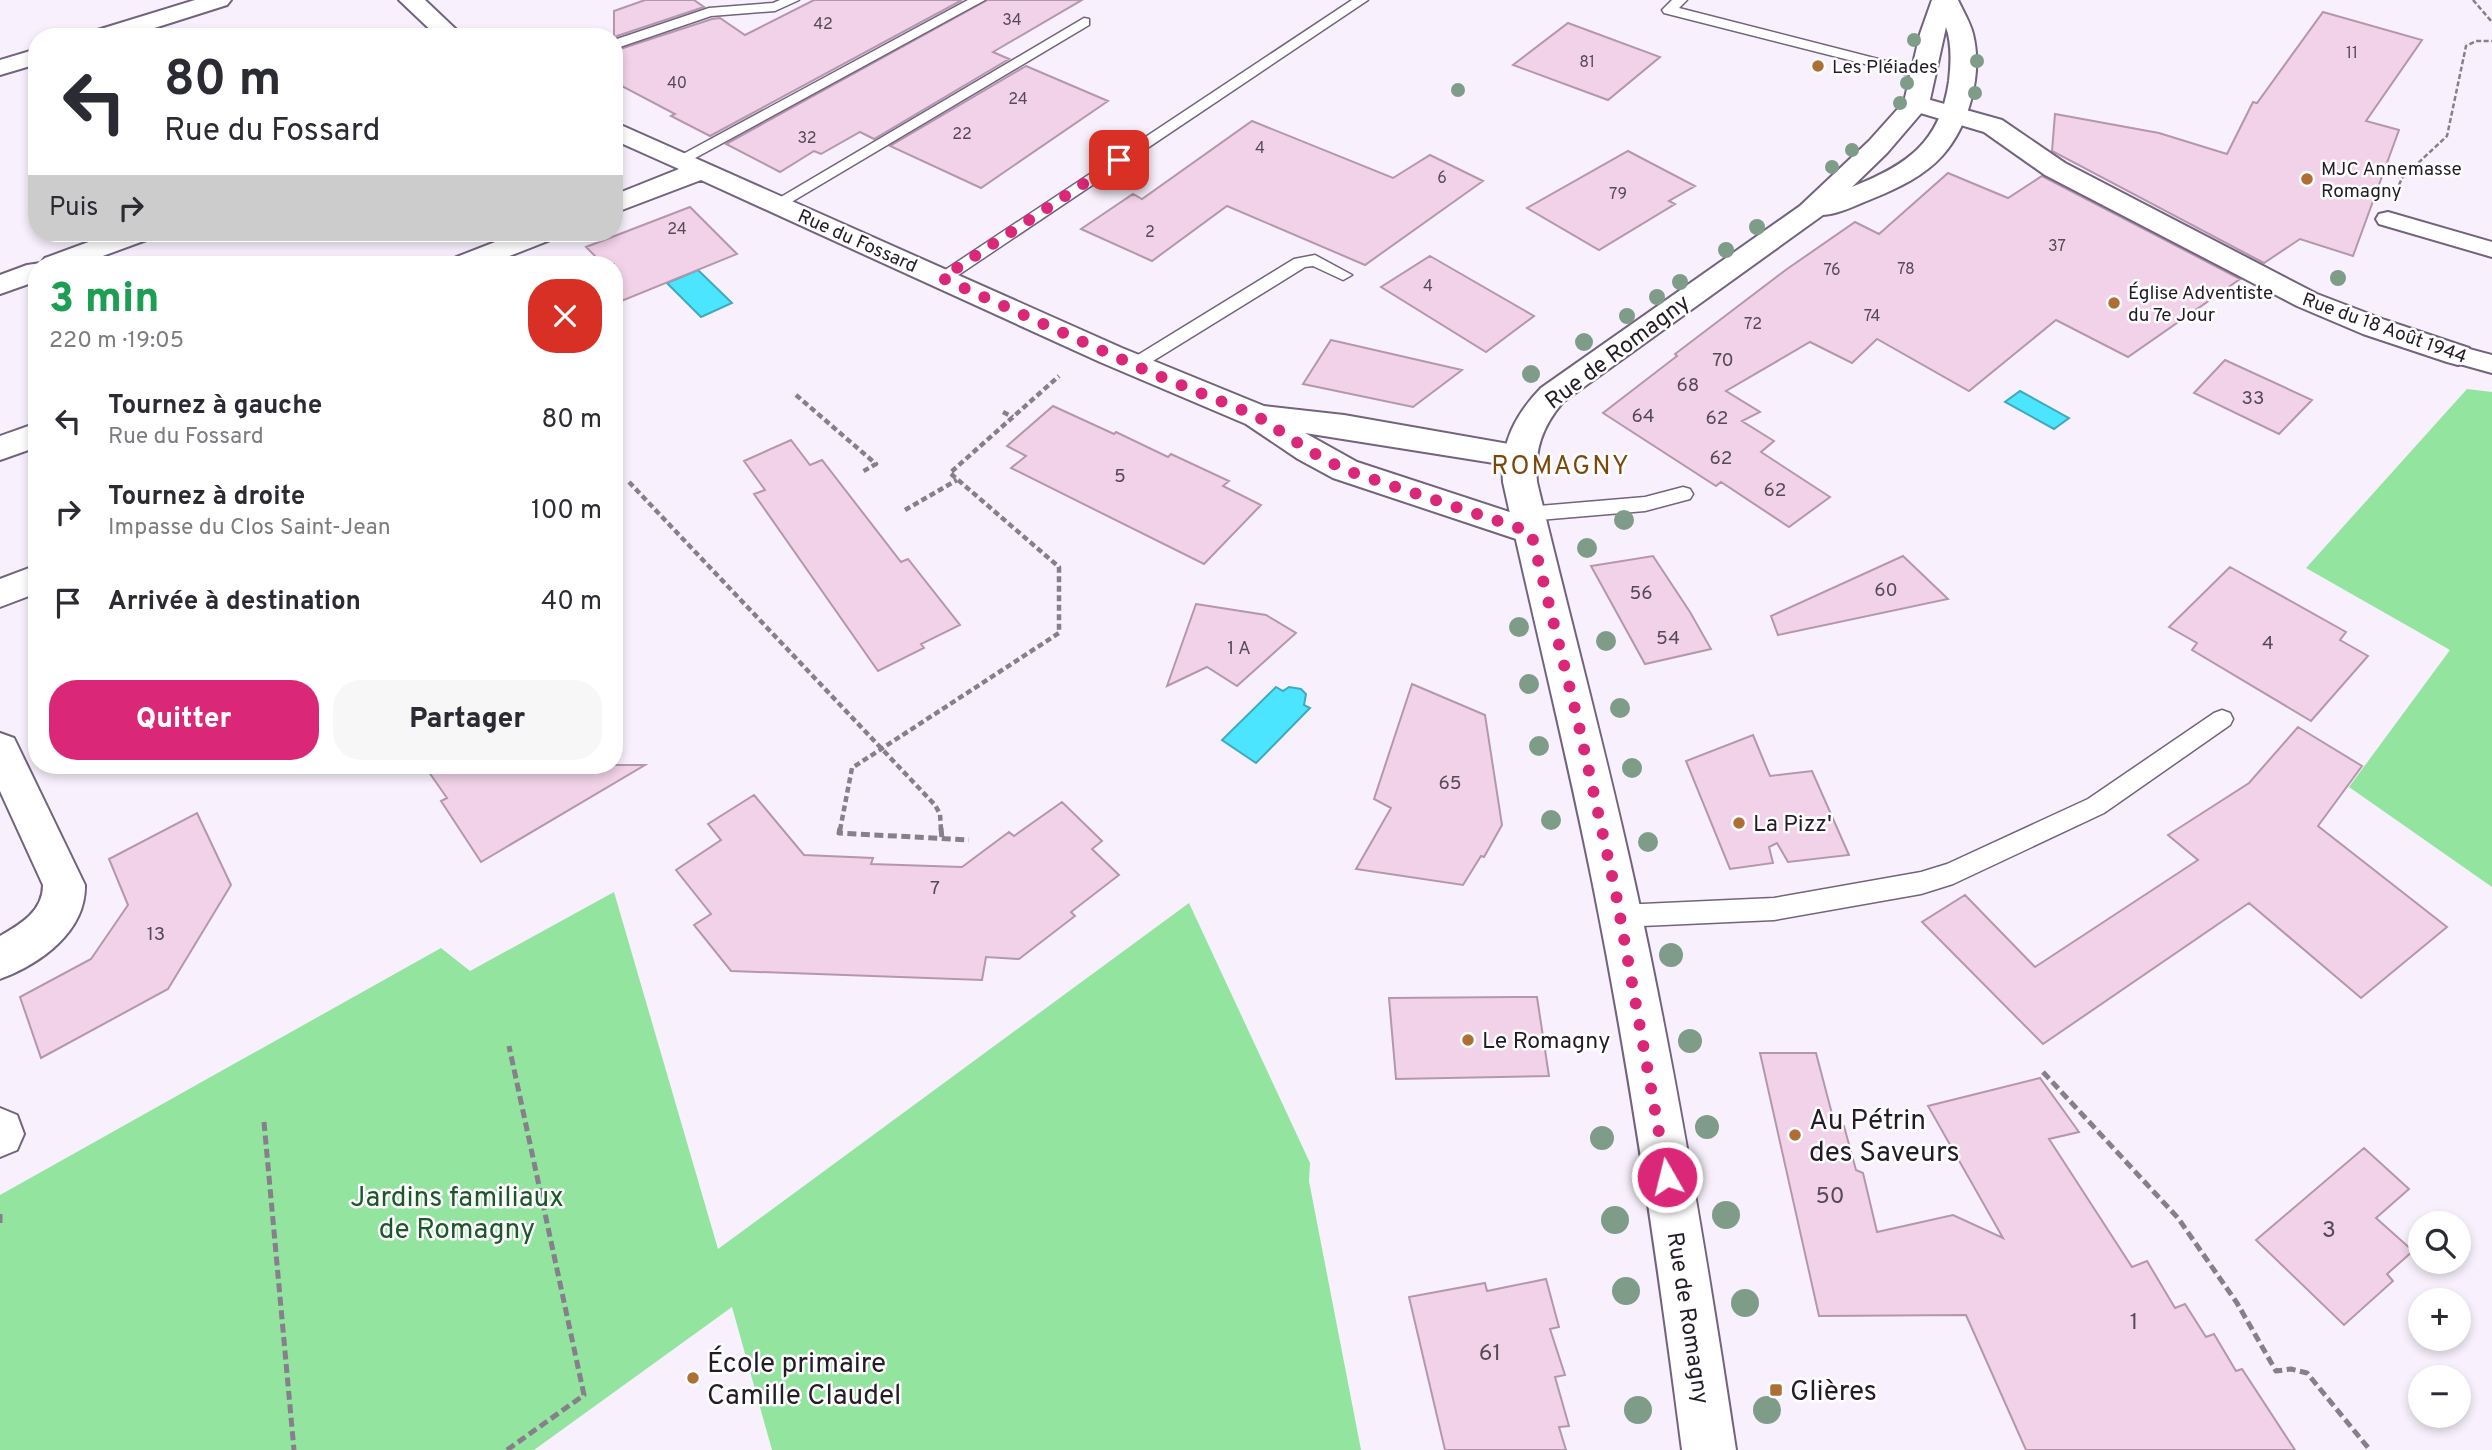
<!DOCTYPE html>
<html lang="fr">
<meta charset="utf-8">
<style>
:root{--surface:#fff;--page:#f7f7f7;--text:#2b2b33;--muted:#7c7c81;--accent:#db2777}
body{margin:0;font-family:Overpass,sans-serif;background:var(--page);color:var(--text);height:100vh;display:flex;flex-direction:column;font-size:26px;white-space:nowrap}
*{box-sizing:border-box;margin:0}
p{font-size:23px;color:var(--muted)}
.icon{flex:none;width:38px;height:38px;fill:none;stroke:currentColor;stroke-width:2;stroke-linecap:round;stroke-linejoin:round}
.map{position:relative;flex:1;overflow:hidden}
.side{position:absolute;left:28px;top:256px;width:595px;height:518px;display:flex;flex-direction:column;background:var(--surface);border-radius:28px;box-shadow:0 4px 10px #0003}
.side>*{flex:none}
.hud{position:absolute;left:28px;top:28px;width:595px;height:214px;border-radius:28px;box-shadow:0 4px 10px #0003;background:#fff;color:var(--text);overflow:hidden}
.fabs{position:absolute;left:2408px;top:1211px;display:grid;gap:14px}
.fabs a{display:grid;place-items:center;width:63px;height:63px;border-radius:50%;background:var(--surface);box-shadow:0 4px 10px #0003;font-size:35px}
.pin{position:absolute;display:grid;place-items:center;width:60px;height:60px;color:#fff;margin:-30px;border-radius:14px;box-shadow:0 4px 10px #0006}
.me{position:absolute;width:77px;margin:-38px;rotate:352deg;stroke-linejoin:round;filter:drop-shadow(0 0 5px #0008)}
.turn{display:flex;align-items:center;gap:24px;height:147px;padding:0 21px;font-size:32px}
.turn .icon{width:91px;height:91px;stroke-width:2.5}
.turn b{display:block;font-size:49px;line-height:60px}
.then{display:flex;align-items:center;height:66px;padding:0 21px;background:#0003;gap:14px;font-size:26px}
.round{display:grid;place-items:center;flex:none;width:74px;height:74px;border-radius:28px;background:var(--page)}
.overview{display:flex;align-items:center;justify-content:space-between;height:119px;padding:0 21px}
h1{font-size:42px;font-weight:800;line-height:52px;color:#1e9e55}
.button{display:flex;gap:14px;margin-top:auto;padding:14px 21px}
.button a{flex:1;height:80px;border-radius:28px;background:var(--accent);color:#fff;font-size:28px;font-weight:800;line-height:80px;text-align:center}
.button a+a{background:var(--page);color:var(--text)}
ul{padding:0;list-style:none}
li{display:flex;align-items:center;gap:21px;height:91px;padding:0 21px}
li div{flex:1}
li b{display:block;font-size:26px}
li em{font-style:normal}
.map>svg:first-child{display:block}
.green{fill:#92e49f}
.water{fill:#4ce5ff;stroke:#40a9be;stroke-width:2}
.building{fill:#f1d2e8;stroke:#b497ac;stroke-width:2}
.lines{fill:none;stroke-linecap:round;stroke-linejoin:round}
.service-casing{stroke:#72637e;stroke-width:3}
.pedestrian-casing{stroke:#72637e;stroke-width:4}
.minor-casing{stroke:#72637e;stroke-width:4}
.tertiary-casing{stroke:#72637e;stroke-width:4}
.path-far2{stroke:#87808c;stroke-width:2.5;stroke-dasharray:5 2.5;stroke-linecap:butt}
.path-far1{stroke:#87808c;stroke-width:4.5;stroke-dasharray:6 3.5;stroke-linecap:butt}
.path{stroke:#87808c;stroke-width:5;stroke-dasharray:9 4.5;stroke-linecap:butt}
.service{fill:#fff;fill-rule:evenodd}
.pedestrian{fill:#fff;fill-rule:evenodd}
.minor{fill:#fff;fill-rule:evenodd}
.tertiary{fill:#fff;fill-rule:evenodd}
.tree{fill:#7f9c89}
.route{stroke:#db2777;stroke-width:12;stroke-dasharray:0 21.6}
.poi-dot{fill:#ae6f35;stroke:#fff;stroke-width:2.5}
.labels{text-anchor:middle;stroke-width:5;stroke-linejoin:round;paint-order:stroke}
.far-number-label{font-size:16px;fill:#564a57}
.far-poi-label{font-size:19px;fill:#231c27;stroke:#fff;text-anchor:start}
.far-street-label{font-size:19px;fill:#231c27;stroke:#fff}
.number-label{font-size:19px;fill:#564a57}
.street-label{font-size:23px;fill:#231c27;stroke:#fff}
.poi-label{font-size:23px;fill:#231c27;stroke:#fff;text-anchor:start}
.near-number-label{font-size:23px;fill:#564a57}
.quarter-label{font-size:26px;letter-spacing:2px;fill:#7d470b;stroke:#fff}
.near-poi-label{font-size:28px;fill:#231c27;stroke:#fff;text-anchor:start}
.near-park-label{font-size:28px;fill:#1c572a;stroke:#fff}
</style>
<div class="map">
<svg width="2492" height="1450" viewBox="0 0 2492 1450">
<rect width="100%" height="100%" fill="#f8f1fd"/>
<path class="green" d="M2467 389 2492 392V887L2349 787 2450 650 2306 568Z
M614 892 718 1249 1189 903 1310 1163 1309 1181 1361 1450H772L732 1307 534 1450H0V1195L441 948 470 971Z"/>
<path class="water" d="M698 270 732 303 701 317 667 283Z
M2020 391 2069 418 2054 429 2005 402Z
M1276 687 1283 691 1289 687 1301 689 1306 694 1304 705 1310 708 1256 763 1222 740Z"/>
<path class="building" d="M645 0H694L704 7 614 37V11Z
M814 0H962L710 136 671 116 675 114 614 82V51L712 19 720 18 745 35Z
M987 0H1082L993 52 1009 59 874 139 860 132 821 154 814 151 780 172 726 144Z
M2323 12 2422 40 2366 121 2399 130 2353 256 2300 239 2264 263 2052 151 2055 114 2159 133 2227 154 2253 102 2257 103Z
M1568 23 1660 57 1608 100 1513 65Z
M1026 66 1108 101 981 188 890 146Z
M1252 121 1393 178 1430 155 1483 181 1365 265 1227 206 1152 261 1081 229 1133 194 1142 199Z
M1628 151 1695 186 1669 201 1675 204 1599 250 1527 208Z
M1948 173 2008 198 2042 176 2240 279 2128 357 2056 320 1969 391 1877 339 1852 363 1810 342 1726 391 1760 412 1742 421 1774 441 1761 452 1830 497 1789 527 1721 482 1716 486 1603 413 1677 356 1675 354 1787 269 1855 222 1879 234Z
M690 207 737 254 614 304V264H603L586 247Z
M1430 256 1534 316 1486 352 1381 287Z
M1331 340 1462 370 1413 407 1303 384Z
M2225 360 2312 400 2279 434 2194 393Z
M1053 406 1114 434 1116 432 1168 457 1171 454 1229 481 1223 486 1261 505 1204 564 1011 468 1026 456 1007 446Z
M791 440 810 465 822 460 901 562 908 559 960 625 921 644 924 648 878 671 754 494 765 490 744 461Z
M1653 556 1690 612 1711 649 1645 664 1591 566Z
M1903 556 1948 599 1778 635 1771 616Z
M2230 567 2346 632 2340 640 2368 656 2311 721 2192 650 2197 643 2169 627Z
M1196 604 1266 615 1296 633 1237 686 1207 667 1167 686Z
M1412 684 1485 715 1502 825 1484 857 1481 856 1463 885 1356 869 1391 808 1374 799Z
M2298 727 2362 766 2318 826 2447 927 2361 998 2249 903 2043 1044 1922 922 1965 895 2035 967 2198 860 2168 835 2249 783Z
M1753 735 1770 776 1812 771 1849 855 1788 862 1777 843 1769 847 1773 863 1730 869 1686 761Z
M424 765H645L481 862 441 801 447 798Z
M754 795 804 855 873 858 871 864 962 867 1009 832 1014 836 1062 802 1102 841 1092 849 1119 875 1071 912 1075 916 1019 959 986 957 982 980 731 971 694 925 711 914 676 870 721 840 708 824Z
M197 813 231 885 168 989 41 1058 20 997 91 959 128 905 109 859Z
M1514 997H1537L1549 1076 1396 1079 1389 998Z
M1760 1053H1816L1836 1129 1844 1126 1856 1170 1863 1173 1877 1232 1953 1215 2003 1238 1928 1106 2040 1078 2079 1132 2049 1139 2132 1267 2147 1261 2175 1308 2185 1304 2206 1337 2214 1334 2236 1371 2242 1369 2295 1450H2026L1966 1315 1819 1316Z
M2364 1148 2409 1189 2376 1218 2413 1251 2387 1274 2393 1281 2344 1325 2256 1240Z
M1546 1279 1559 1327 1550 1329 1565 1375 1555 1377 1569 1426 1559 1427 1566 1450H1445L1409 1297 1485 1283 1487 1291Z"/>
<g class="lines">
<g class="service-casing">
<path id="service" d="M780 0H799L775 11 711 16 614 49V40L709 8 773 3Z
M968 0H985L686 163H674L672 160Z
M1352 0H1368L948 282H936L933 278Z
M1672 0H1687L1679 8 1929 72 1931 75 1924 79 1664 13 1662 10Z
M1084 18 1089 19V25L783 207 777 209 769 204Z
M1315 255 1352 275 1343 280 1313 266 1305 267 1140 369H1128L1125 365 1128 361 1294 259Z
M1683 487 1690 489 1693 494 1690 499 1645 511 1527 521 1520 519 1517 514 1520 509 1527 507 1645 497Z
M2222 710 2230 713 2233 719 2230 725 2104 813 1953 884 1921 894 1774 920 1620 927 1611 924 1607 916 1611 908 1620 905 1774 898 1921 872 1947 864 2088 799 2214 713Z"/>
</g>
<g class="pedestrian-casing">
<path id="pedestrian" d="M2388 212 2492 242V257L2379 224 2376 219 2379 214Z
M2458 346 2492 355V373L2449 361 2445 355 2449 349Z"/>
</g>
<g class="minor-casing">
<path id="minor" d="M195 0H231L227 5 126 37H88L91 32Z
M399 0H425L464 37H438Z
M37 49V64L0 75V60Z
M1916 96 2002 120 2065 163 2317 294 2385 320 2469 348 2473 355 2469 362 2458 365 2447 362 2363 334 2297 306 2045 175 1984 132 1907 109 1903 104 1907 99Z
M614 122 1122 348 1264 406 1344 415 1531 448 1535 456 1531 464 1519 467 1305 433 1357 462 1543 523 1548 532 1543 541 1531 544 1333 478 1298 459 1246 424 1100 362 701 180 614 213V195L679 169 614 140Z
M113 233H153L149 239 81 264H37V281L0 294V275L27 265 41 263 45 258Z
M518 233H557L553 239 489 264H450L454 258Z
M37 423V447L0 460V436Z
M37 565V593L0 607V579Z
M0 733 14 738 85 885C86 932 40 964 0 979V936C21 924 43 911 43 885L0 791Z
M0 1108 17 1115 24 1134 17 1150 0 1157Z"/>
</g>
<g class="tertiary-casing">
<path id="tertiary" d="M1932 0H1958C1963 11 1970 22 1973 34 1983 74 1969 126 1942 156 1924 176 1898 188 1874 198 1858 204 1840 214 1823 215L1563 402C1542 427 1534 450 1537 482 1570 619 1607 755 1637 893 1677 1077 1708 1263 1736 1450H1682C1658 1263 1631 1076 1594 890 1567 754 1533 618 1503 482 1500 444 1515 415 1541 388L1800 206 1869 141 1904 102 1920 34ZM1946 27C1952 44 1951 63 1949 81 1940 143 1907 165 1852 187L1887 153 1929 104Z"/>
</g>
<path class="path-far2" d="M2473 0 2492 22
M2399 185 2402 178 2447 136 2466 46 2476 41H2492"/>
<path class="path-far1" d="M796 395 876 464 862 472
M1003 412 1013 417
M629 482 935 805 940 814 941 830
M905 510 957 480
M840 830 852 768 1059 633V567L950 473 1059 376"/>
<path class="path" d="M840 828 839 833 969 840
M941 828 942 839
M2043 1072 2178 1218 2237 1303 2276 1371 2291 1369 2307 1373 2370 1450
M264 1122 294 1450
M0 1214V1223
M507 1450 584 1395 509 1046"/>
<use href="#service" class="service"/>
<use href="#pedestrian" class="pedestrian"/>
<use href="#minor" class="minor"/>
<use href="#tertiary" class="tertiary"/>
</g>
<g class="tree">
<circle cx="1914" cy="40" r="7"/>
<circle cx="1977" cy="61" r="7"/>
<circle cx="1907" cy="83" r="7"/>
<circle cx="1458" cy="90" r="7"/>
<circle cx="1975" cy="93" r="7"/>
<circle cx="1900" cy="103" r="7"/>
<circle cx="1852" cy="150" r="7"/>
<circle cx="1832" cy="167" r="7"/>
<circle cx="1757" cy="227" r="8"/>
<circle cx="1726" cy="250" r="8"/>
<circle cx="2338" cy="278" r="8"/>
<circle cx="1680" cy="282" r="8"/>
<circle cx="1657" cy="297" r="8"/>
<circle cx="1627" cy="316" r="8"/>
<circle cx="1584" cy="342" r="9"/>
<circle cx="1531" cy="374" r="9"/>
<circle cx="1624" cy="520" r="10"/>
<circle cx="1587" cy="548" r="10"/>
<circle cx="1519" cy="627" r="10"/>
<circle cx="1606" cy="641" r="10"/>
<circle cx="1529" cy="684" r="10"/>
<circle cx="1620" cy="708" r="10"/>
<circle cx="1539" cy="746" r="10"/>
<circle cx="1632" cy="768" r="10"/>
<circle cx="1551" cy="820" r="10"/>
<circle cx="1648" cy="842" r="10"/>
<circle cx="1671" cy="955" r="12"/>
<circle cx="1690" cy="1041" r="12"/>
<circle cx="1707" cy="1127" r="12"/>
<circle cx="1602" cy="1138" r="12"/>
<circle cx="1726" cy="1215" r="14"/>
<circle cx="1615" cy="1220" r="14"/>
<circle cx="1626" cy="1291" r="14"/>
<circle cx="1745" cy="1303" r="14"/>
<circle cx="1638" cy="1410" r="14"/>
<circle cx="1767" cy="1410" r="14"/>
</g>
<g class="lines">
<path class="route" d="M1119 160 942 278 1154 374 1257 416 1310 451 1345 470 1531 532 1577 717 1616 894 1667 1177"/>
</g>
<g class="poi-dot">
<circle cx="1818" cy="66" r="7"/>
<circle cx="2307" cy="179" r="7"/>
<circle cx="2114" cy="303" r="7"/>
<circle cx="1739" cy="823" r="7"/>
<circle cx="1468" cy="1040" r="7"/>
<circle cx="1795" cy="1135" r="7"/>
<circle cx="693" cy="1378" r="7"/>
<rect x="1769" y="1383" width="14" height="14" rx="3.5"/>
</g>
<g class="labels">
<g class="far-number-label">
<text x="1012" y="25">34</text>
<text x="823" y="29">42</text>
<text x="2352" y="58">11</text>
<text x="1587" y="67">81</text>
<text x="677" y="88">40</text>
<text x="1018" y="104">24</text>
<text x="962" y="139">22</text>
<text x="807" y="143">32</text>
<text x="1260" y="153">4</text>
<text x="1442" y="183">6</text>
<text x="1618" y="199">79</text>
<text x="677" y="234">24</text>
<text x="1150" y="237">2</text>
<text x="2057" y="251">37</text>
<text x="1906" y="274">78</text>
<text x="1832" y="275">76</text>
<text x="1428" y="291">4</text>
<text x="1872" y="321">74</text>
<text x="1753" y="329">72</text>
</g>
<g class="far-poi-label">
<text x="1832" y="73">Les Pléiades</text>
<text x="2321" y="175">MJC Annemasse<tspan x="2321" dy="22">Romagny</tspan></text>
<text x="2128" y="299">Église Adventiste<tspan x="2128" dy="22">du 7e Jour</tspan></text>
</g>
<g class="far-street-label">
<text transform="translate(858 240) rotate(24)" y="7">Rue du Fossard</text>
<text transform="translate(2385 327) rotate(20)" y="7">Rue du 18 Août 1944</text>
</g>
<g class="number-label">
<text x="1723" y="366">70</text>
<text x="1688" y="391">68</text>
<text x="2253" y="404">33</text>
<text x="1643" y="422">64</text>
<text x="1717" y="424">62</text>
<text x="1721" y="464">62</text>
<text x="1120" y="482">5</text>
<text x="1775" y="496">62</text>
<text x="1886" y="596">60</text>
<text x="1641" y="599">56</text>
<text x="1668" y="644">54</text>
<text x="2268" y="649">4</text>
<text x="1239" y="654">1 A</text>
<text x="1450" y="789">65</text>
<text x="935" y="894">7</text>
<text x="156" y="940">13</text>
</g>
<g class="street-label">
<text transform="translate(1617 351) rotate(-37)" y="8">Rue de Romagny</text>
<text transform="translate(1689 1318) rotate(81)" y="8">Rue de Romagny</text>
</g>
<g class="poi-label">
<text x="1753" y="831">La Pizz'</text>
<text x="1482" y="1048">Le Romagny</text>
</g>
<g class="near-number-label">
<text x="1830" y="1203">50</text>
<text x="2329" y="1237">3</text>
<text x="2134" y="1329">1</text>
<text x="1490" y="1360">61</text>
</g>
<g class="quarter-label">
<text x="1561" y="474">ROMAGNY</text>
</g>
<g class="near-poi-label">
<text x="1809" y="1129">Au Pétrin<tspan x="1809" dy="32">des Saveurs</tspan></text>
<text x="707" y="1372">École primaire<tspan x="707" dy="32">Camille Claudel</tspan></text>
<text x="1790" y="1400">Glières</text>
</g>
<g class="near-park-label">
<text x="457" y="1206">Jardins familiaux<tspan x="457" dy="32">de Romagny</tspan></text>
</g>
</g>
</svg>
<div class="fabs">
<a><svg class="icon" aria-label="search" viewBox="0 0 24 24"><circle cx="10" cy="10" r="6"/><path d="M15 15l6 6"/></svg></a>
<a>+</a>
<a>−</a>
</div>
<div class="pin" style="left:1119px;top:160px;background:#d93025"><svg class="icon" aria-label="arrive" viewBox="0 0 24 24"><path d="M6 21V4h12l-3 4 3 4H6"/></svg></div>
<svg class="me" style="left:1667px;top:1177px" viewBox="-20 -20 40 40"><circle r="17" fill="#db2777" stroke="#fff" stroke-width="3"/><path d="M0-11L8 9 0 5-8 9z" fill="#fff"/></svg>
<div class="hud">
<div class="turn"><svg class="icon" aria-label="left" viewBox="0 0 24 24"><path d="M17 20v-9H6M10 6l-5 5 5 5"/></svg><div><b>80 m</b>Rue du Fossard</div></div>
<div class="then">Puis<svg class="icon" aria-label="right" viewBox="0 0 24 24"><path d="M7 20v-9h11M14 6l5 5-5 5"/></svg></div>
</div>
<section class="side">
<div class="overview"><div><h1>3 min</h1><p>220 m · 19:05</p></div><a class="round" style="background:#d93025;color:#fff"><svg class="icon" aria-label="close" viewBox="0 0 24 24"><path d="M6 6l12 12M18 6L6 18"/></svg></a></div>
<ul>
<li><svg class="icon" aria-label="left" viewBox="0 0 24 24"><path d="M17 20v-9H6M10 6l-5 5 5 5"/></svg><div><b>Tournez à gauche</b><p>Rue du Fossard</p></div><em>80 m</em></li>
<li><svg class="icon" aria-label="right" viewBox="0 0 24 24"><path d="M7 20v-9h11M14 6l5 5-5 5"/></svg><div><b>Tournez à droite</b><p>Impasse du Clos Saint-Jean</p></div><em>100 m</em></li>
<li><svg class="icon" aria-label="arrive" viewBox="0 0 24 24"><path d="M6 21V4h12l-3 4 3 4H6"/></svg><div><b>Arrivée à destination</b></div><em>40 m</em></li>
</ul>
<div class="button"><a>Quitter</a><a>Partager</a></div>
</section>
</div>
